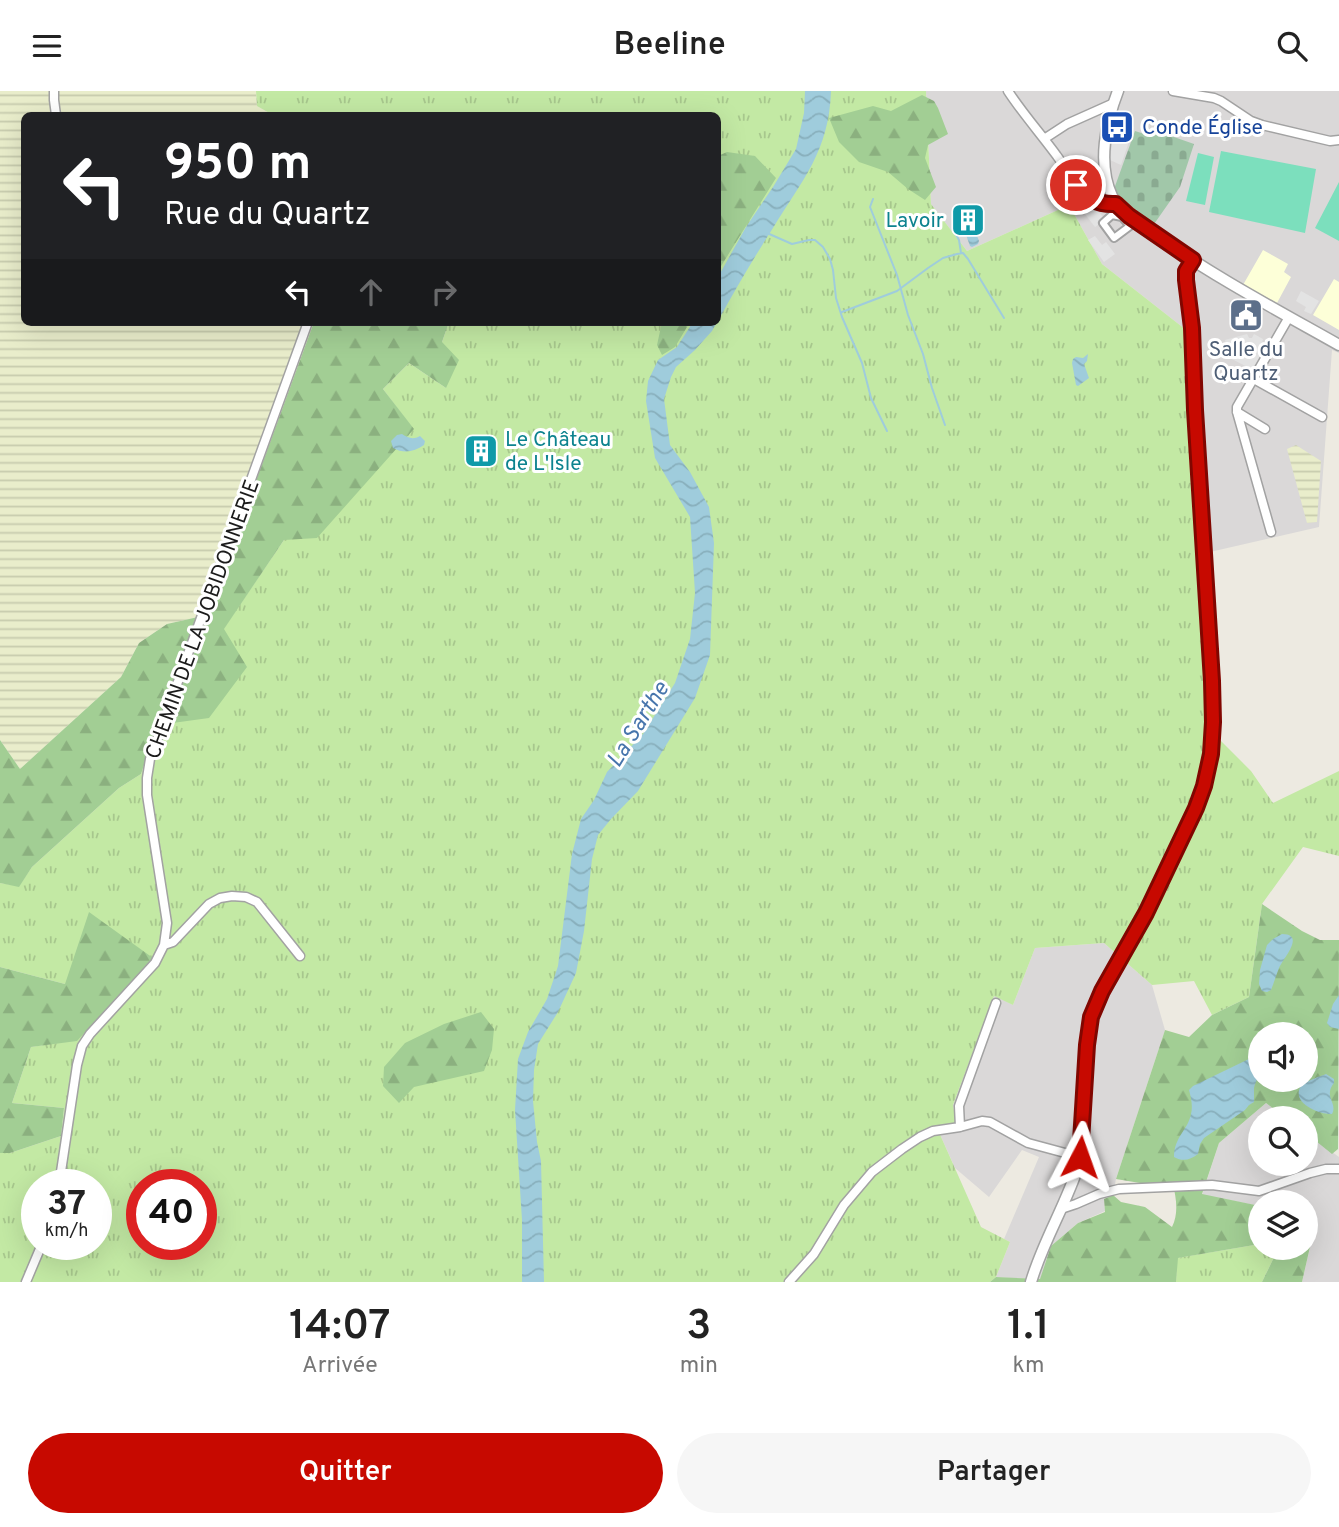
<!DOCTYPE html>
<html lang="fr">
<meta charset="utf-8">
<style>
:root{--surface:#fff;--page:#f6f6f6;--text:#222;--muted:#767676;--accent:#c70900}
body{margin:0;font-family:Overpass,sans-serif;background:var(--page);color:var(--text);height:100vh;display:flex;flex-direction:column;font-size:26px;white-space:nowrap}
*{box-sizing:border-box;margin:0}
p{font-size:23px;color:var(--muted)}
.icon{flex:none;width:38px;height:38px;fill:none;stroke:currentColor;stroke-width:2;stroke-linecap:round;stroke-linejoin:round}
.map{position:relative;height:1191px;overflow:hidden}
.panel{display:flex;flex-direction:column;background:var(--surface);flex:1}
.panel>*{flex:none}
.guide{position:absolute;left:21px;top:21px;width:700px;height:214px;border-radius:10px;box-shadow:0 7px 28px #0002;background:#202124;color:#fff;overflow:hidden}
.tools{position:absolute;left:1248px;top:931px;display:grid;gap:14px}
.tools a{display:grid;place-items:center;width:70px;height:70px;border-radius:50%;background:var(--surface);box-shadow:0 7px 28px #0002;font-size:35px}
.speed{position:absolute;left:21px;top:1078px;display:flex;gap:14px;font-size:35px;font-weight:700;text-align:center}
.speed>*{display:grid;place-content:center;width:91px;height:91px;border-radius:50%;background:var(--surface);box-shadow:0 7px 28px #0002;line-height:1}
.speed small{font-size:18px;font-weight:400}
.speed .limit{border:10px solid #d22;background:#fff;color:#111}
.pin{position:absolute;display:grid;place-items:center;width:60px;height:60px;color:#fff;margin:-30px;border:4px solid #fff;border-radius:50%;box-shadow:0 2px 7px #0007}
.me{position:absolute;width:77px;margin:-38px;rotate:4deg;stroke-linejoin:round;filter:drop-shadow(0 0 5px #0008)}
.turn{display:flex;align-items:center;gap:24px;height:147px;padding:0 28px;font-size:32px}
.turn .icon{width:91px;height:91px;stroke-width:2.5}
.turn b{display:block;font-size:49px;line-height:60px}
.lanes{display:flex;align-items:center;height:66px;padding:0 28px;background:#0003;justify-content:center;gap:35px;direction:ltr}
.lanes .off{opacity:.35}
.eta{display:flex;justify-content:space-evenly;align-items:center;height:119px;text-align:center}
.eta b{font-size:42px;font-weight:600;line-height:49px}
.button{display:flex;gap:14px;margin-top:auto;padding:14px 28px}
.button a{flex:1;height:80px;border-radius:42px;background:var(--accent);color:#fff;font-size:28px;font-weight:600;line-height:80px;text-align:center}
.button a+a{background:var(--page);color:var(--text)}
header{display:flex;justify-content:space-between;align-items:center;height:91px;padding:0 28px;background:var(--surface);font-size:32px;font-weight:600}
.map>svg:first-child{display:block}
.residential{fill:#dad8d8}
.education{fill:#fdffd8}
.farmland{fill:url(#farmland-rules)}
.grass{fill:url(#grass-tufts);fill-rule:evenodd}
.forest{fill:url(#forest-firs);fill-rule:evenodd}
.cemetery{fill:url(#cemetery-stones)}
.pitch{fill:#7cdfbd}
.parking{fill:#e3e3e3}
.water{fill:url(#water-waves)}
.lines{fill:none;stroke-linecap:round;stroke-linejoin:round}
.stream{stroke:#9fccdc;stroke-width:2}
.pedestrian-casing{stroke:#a2a2a2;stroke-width:10}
.minor-casing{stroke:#a2a2a2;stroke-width:11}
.tertiary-casing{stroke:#a2a2a2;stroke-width:13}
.pedestrian{stroke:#fff;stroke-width:6}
.minor{stroke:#fff;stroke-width:8}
.tertiary{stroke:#fff;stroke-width:10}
.route-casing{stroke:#810600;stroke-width:18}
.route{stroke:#c70900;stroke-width:12}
.labels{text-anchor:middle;stroke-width:6;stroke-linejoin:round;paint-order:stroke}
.transit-label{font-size:21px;fill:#164399;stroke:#fff;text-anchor:start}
.culture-label{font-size:21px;fill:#0d838f;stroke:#fff;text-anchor:end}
.service-label{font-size:21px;fill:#4e5e75;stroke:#fff}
.street-label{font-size:21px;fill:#1b1b1b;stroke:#fff}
.water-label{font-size:23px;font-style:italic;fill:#4775ac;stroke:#fff}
</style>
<header><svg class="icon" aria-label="menu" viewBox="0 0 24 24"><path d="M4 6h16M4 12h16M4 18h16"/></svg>Beeline<svg class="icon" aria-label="search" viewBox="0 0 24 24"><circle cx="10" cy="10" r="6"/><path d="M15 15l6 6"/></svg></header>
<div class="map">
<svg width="1339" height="1191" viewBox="0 0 1339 1191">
<defs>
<pattern id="farmland-rules" width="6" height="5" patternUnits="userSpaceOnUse" patternTransform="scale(1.75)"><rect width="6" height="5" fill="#e9edcb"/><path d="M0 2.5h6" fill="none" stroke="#c7cbae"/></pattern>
<pattern id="grass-tufts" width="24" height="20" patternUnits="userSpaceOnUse" patternTransform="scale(1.75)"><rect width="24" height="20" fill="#c3e9a4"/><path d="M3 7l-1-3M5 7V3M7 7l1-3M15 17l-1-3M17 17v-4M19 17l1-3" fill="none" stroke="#a7c78d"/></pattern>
<pattern id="forest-firs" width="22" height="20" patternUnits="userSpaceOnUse" patternTransform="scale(1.75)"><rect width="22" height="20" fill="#a2ce94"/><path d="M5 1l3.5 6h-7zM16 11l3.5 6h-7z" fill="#8bb07f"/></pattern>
<pattern id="cemetery-stones" width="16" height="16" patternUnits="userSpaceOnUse" patternTransform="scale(1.75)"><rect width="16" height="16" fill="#a1c7a9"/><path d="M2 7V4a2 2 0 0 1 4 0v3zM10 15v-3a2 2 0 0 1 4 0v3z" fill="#8aaa91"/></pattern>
<pattern id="water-waves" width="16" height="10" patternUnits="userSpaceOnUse" patternTransform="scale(1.75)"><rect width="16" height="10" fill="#9fccdc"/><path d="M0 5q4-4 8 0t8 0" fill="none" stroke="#88afbc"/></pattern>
</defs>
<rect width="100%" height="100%" fill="#edeae1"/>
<path class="residential" d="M926 0H1339V262L1332 259 1319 436 1210 461 1190 242 1102 173 1069 114 967 160 931 113Z
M1104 852 1152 894 1165 939 1116 1088 1113 1104 1104 1108 1105 1120 1078 1132 1051 1155 1040 1189 996 1186 1010 1151 1004 1148 1039 1066 1022 1059 989 1106 955 1077 938 1039 956 1031 953 1014 994 904 1013 914 1035 857Z
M1266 1012 1286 1027H1260V1073H1306V1042L1339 1066V1191H1302L1310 1157H1306V1111H1260V1115L1202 1104 1219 1052Z"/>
<path class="education" d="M1263 159 1288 173 1284 181 1291 186 1277 212 1243 194Z
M1334 188 1339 191V239L1313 224Z"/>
<path class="farmland" d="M0 0H256L257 15 271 23 292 24H24V231H314L207 524 167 533 139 552 121 586 20 678 0 649Z
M1296 354 1321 370 1317 431 1307 432 1287 358Z"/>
<path class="grass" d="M256 0H926L931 113 967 160 1069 114 1102 173 1190 242 1210 461V580L1214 643 1251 680 1273 712 1339 680V765L1303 756 1262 813 1249 906 1212 924 1194 890 1152 894 1104 852 1035 857 1013 914 994 905 953 1014 956 1031 938 1039 981 1136 1010 1151 996 1186 990 1191H0V1062H10L61 1045 64 1017 12 1012 31 956 77 949 65 893 0 876V792L19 795 32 776 119 697 141 683 158 634 284 449 413 338 383 298 409 272 446 297 442 251 449 231H718V24H292L271 23 257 15ZM37 1094H96V1153H37ZM142 1094H201V1153H142Z
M1260 1153V1157L1278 1158 1262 1191H1176L1177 1167Z"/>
<path class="forest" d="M922 4 934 10 938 17 948 43 928 54 925 67 936 96 925 109 908 98 888 81 859 71 839 51 829 27 873 15 891 20Z
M727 61 755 65 776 87 718 180V65Z
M314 231H449L442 251 459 269 446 297 409 272 383 298 414 338 317 447 284 449 224 538 247 576 209 627 158 634 141 683 119 697 32 776 19 796 0 792V649L20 678 121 586 139 552 167 533 207 524Z
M662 231H690L675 256 662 264 657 254Z
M1262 813 1302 840 1320 849H1339L1338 1058 1332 1063 1306 1042V1027H1286L1266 1012 1219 1052 1202 1103 1260 1115V1153L1178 1167 1176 1191H990L996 1186 1040 1188 1051 1155 1078 1132 1105 1121 1104 1108 1113 1104 1121 1111 1145 1116 1172 1136C1179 1122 1176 1107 1173 1093L1140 1092 1116 1088 1165 939 1189 946 1212 924 1249 906ZM1260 943H1306V989H1260Z
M89 821 153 867 77 950 31 956 12 1012 64 1017 61 1045 10 1062H0V876L65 893Z
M481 921 494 938 492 959 484 980 414 996 399 1012 383 995 384 976 405 952 444 933Z
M1310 1156 1302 1191H1262L1278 1158Z"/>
<path class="cemetery" d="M1154 39 1194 53 1180 96 1152 136 1124 114 1114 98 1135 40 1151 45Z"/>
<path class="pitch" d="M1221 60 1316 78 1305 142 1209 121Z
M1198 62 1214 66 1205 114 1186 110Z
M1339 91V150L1315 137Z"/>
<path class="parking" d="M1115 28 1134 36 1121 74 1110 69Z
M1082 111 1094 114 1105 129 1095 136 1078 114Z
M1095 145 1102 154 1106 151 1115 163 1104 171 1088 149Z
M1301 200 1319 210 1311 223 1304 220 1306 216 1296 210Z
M1247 243 1249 247H1252L1254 243 1263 248 1262 252 1266 255 1253 279 1230 267 1225 249Z"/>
<path class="water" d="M805 0H831C829 60 803 88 773 137 753 168 735 199 718 230V186L746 136 773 96 796 58 804 22Z
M974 137 979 150 978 153 972 156 970 155 965 141 967 138Z
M693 231H717L712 240 695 259 676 276 671 286 664 308 670 354 690 381 709 416 714 452 710 564 695 607 638 700 611 728 598 744 592 768 584 840 576 882 558 921 538 953 534 979 533 1010 537 1051 541 1070 544 1191H522V1129L515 1019 518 968 528 941 547 908 558 875 572 763 581 728 594 709 607 681 643 643 675 592 690 548 695 502 690 426 655 367 646 310 648 290 658 269 677 256Z
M1088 263 1087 270 1084 273 1089 287 1078 295 1076 294 1072 272 1073 268 1076 266 1083 267Z
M402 343C408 347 413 349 420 345L425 350 424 354C414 361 404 363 393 357L391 350 397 344Z
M1282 843C1306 843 1283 868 1279 877 1276 884 1274 892 1271 899L1267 901 1262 900 1259 893 1260 879 1267 854 1273 848Z
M1339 904V938L1330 936 1327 932 1333 913Z
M1253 966H1256C1265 979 1257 985 1254 997 1254 999 1254 1009 1254 1011L1249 1014 1245 1019 1204 1047 1200 1053 1198 1063C1190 1069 1183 1071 1174 1066 1174 1046 1188 1039 1191 1023 1193 1015 1191 1006 1189 999L1193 995Z
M1326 983 1334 988V992C1323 1006 1338 1012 1332 1023 1320 1024 1290 1012 1301 995 1304 991 1321 985 1326 983Z"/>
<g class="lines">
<path class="stream" d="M873 108 870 116 897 184 908 224 923 263 932 297 945 334
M954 140 959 149 961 162
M767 142 792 153 809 149H815L823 156 830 168 833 179 836 207 842 226 862 272 871 307 887 340
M842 221 897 200 928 177 943 167 957 163 963 162 968 168 1004 227"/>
<g class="pedestrian-casing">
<path id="pedestrian" d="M1112 124 1122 126 1130 135 1114 147 1103 132Z"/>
</g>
<g class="minor-casing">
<path id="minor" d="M54 0V9L56 24
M1008 0C1023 23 1041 43 1057 65 1067 78 1072 95 1085 105 1094 112 1105 114 1116 113
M1173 0 1214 7 1221 10 1251 30 1262 34 1330 50 1339 49
M1044 48 1067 33 1114 12
M1252 287 1322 326
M1237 321 1265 338
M1271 441 1237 321V316L1289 226
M164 854 173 851 209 813 220 807 232 805 246 806 257 811 300 865
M960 1036 959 1015 996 912
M59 1094 77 974 82 955 90 943 155 872 164 854 167 832 147 704V687L150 668 308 231
M1061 1118 1076 1113 1099 1103 1119 1098 1212 1094 1259 1100 1310 1082 1326 1078H1339
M26 1191 42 1153
M789 1191 814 1163 844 1114 872 1081 902 1058 920 1046 933 1040 960 1036 982 1030 990 1031 1028 1052 1080 1066"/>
</g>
<g class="tertiary-casing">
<path id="tertiary" d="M1118 0C1106 31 1097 73 1112 105 1120 123 1139 133 1155 144 1213 185 1277 219 1339 254
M1031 1191C1043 1150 1066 1114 1079 1073L1087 954 1091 926 1102 900 1146 822 1196 717 1204 695 1211 663 1212 647V590L1195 319 1192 237 1186 189V180L1193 169"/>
</g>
<use href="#pedestrian" class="pedestrian"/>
<use href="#minor" class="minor"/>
<use href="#tertiary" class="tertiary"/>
</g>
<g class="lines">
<g class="route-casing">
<path id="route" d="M1076 94C1086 108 1099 114 1116 113L1129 125 1193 169 1186 180V189L1192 237 1195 319 1212 590 1213 631 1211 663 1204 695 1196 717 1146 822 1102 900 1091 926 1087 954 1080 1066"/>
</g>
<use href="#route" class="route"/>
</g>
<defs>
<g id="bus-square" transform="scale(1.75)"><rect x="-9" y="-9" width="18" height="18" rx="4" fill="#1a4fb4" stroke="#fff"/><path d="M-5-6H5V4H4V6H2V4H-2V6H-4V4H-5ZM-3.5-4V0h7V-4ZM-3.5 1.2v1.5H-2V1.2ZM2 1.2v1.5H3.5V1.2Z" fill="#fff"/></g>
<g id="building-square" transform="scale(1.75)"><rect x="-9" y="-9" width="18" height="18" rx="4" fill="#0f9aa8" stroke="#fff"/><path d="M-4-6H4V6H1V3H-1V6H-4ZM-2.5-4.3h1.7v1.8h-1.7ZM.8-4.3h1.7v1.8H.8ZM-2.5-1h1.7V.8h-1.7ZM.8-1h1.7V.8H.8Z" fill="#fff"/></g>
<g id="civic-square" transform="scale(1.75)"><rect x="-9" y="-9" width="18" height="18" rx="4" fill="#5c6f8a" stroke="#fff"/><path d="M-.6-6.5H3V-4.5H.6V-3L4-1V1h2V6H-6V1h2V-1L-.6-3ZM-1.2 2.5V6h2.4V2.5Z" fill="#fff"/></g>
</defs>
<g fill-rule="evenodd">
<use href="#bus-square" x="1117" y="36"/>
<use href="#building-square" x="968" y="129"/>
<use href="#civic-square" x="1246" y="224"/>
<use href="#building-square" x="481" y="360"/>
</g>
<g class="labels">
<g class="transit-label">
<text x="1142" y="43">Conde Église</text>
</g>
<g class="culture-label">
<text x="944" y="136">Lavoir</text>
<text x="505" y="355" text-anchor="start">Le Château<tspan x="505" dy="24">de L'Isle</tspan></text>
</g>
<g class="service-label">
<text x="1246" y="265">Salle du<tspan x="1246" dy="24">Quartz</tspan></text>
</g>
<g class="street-label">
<text transform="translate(202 528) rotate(-70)" y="7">CHEMIN DE LA JOBIDONNERIE</text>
</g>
<g class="water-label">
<text transform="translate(637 633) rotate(-58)" y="8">La Sarthe</text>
</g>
</g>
</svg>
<div class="tools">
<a><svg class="icon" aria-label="sound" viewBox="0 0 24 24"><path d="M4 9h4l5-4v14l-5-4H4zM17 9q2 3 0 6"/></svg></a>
<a><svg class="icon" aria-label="search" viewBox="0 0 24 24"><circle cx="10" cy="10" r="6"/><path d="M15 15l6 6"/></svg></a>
<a><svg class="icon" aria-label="layers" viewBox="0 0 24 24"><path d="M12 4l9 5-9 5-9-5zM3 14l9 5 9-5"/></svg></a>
</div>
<div class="speed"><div>37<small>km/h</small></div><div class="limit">40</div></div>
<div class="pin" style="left:1076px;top:94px;background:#d93025"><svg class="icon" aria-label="arrive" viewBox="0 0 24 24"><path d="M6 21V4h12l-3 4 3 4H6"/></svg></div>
<svg class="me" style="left:1080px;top:1066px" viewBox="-20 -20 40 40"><path d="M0-17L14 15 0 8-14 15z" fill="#c70900" stroke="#fff" stroke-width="4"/></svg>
<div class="guide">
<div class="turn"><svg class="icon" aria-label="left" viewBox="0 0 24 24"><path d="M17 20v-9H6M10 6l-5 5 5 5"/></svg><div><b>950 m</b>Rue du Quartz</div></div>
<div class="lanes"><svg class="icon" aria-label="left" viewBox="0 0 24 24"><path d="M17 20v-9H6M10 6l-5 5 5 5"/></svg><svg class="icon off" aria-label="ahead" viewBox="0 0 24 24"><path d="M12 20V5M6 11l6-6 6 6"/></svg><svg class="icon off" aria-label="right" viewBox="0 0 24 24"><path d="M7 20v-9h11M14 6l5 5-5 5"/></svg></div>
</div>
</div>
<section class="panel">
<div class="eta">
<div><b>14:07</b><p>Arrivée</p></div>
<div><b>3</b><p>min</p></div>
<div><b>1.1</b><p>km</p></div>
</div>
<div class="button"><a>Quitter</a><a>Partager</a></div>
</section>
